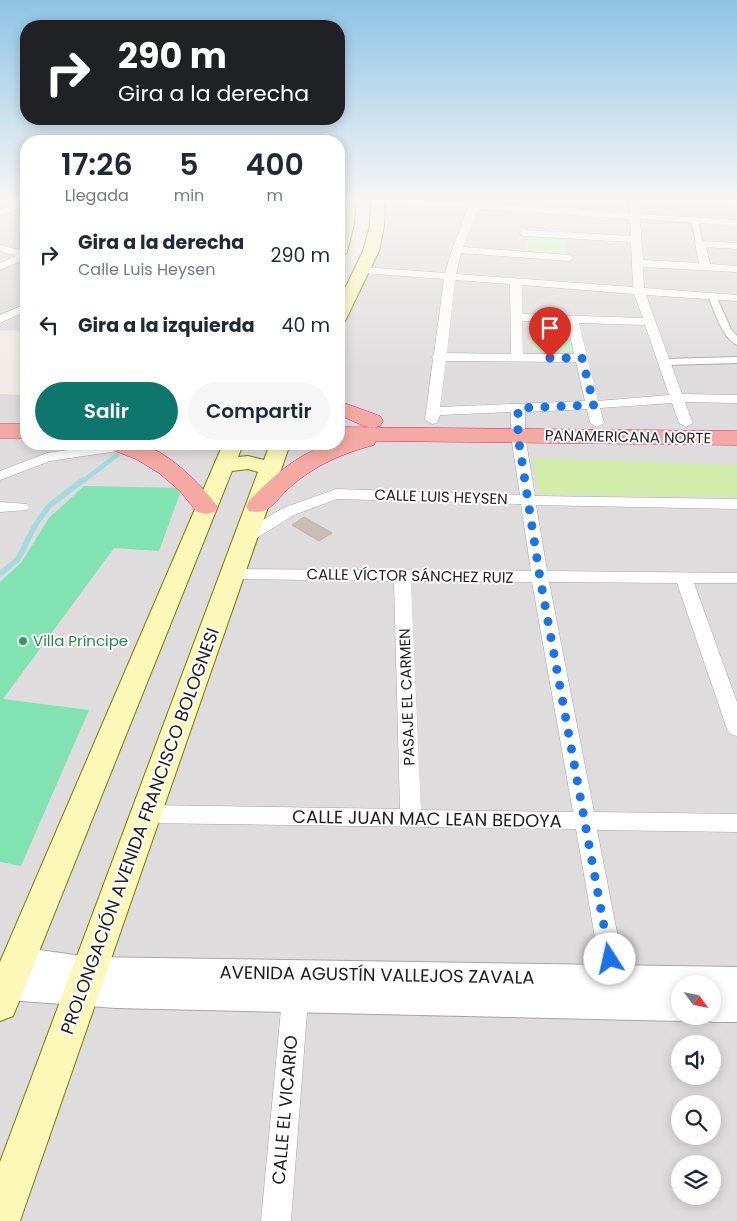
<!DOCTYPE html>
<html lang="es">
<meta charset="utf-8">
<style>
:root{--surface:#fff;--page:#f6f6f7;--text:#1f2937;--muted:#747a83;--accent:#0f766e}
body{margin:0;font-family:Poppins,sans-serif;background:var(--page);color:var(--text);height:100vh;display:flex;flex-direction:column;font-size:19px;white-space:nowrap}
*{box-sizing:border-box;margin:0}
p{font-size:16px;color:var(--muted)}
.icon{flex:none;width:28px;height:28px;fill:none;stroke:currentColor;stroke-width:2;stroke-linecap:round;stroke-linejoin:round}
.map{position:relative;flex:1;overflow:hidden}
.sheet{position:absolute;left:20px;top:135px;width:325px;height:315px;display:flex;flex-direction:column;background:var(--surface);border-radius:20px;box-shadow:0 2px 12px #0003}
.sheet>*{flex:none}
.top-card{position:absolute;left:20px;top:20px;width:325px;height:105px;border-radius:20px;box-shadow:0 2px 12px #0003;background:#202124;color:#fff;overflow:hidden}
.needle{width:32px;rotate:123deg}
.controls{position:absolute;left:671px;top:975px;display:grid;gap:10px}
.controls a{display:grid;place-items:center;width:50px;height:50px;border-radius:50%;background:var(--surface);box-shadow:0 2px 12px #0003;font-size:25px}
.pin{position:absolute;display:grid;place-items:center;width:42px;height:42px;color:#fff;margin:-51px -21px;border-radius:50% 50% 50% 0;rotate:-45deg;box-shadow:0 0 5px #0007}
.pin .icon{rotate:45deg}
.me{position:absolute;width:55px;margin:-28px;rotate:350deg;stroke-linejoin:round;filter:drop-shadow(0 0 4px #0008)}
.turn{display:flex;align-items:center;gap:18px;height:105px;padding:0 15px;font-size:22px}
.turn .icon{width:65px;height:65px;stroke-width:2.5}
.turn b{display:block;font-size:35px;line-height:42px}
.eta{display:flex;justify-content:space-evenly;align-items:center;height:85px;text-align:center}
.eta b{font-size:30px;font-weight:600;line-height:35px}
.action{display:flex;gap:10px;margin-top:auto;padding:10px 15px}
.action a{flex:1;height:58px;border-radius:30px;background:var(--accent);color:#fff;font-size:20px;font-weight:600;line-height:58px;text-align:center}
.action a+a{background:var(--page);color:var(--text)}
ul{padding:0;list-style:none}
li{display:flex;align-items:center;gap:15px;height:70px;padding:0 15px}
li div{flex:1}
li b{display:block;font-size:19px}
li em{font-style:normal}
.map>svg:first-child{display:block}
.residential{fill:#dedcdd;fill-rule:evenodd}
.grass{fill:#d2ecaa}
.park{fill:#c3fbc2}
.pitch{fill:#81e2b2}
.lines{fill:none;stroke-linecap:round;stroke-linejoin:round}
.stream-far1{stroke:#a4d9e0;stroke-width:4.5}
.stream{stroke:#a4d9e0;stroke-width:5.5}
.building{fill:#c9bdb9;stroke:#c3b0a7}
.pedestrian-casing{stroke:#a7a7a7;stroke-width:2}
.minor-casing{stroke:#a7a7a7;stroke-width:1}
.tertiary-casing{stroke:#a7a7a7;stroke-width:2}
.secondary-casing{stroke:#7c7c01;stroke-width:2}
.trunk-casing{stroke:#e21f77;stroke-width:1}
.pedestrian{fill:#fff;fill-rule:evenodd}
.minor{fill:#fff;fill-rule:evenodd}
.tertiary{fill:#fff;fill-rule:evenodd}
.secondary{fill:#fcf8b8;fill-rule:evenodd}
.trunk{fill:#f4aaa2;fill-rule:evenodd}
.route{stroke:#1a73e8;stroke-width:9;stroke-dasharray:0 16.2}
.leisure-dot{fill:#2e9e5b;stroke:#fff;stroke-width:2}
.labels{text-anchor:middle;stroke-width:4;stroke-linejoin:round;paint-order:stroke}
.street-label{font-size:15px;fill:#202020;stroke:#fff}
.leisure-label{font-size:15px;fill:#27864d;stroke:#fff;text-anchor:start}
.near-street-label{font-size:18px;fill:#202020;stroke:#fff}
</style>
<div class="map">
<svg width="737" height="1221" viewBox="0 0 737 1221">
<rect width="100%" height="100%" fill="#f1ece6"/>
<path class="residential" d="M0 201H26V330L0 331Z
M386 201H737V1221H0V394L26 395V444H339V411L360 412 339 402V329L383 227ZM680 984H712V1016H680ZM680 1044H712V1076H680ZM680 1104H712V1136H680ZM680 1164H712V1196H680Z"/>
<path class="grass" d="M532 458 737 465V497L539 494Z"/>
<path class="park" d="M529 235 567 238 565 254 525 251Z
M532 321H566L573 351 533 350Z"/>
<path class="pitch" d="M84 486 182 488 159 551 114 548 3 699 89 710 21 866 0 862V582L21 563 49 518Z"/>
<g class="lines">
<path class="stream-far1" d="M82 482 117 455"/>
<path class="stream" d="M0 574 18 559 36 524 49 506 83 480"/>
</g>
<path class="building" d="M304 517 332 533 319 541 292 525Z"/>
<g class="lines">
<g class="pedestrian-casing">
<path id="pedestrian" d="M691 218 698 220 703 245 696 243Z
M709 294 716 296 731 329 737 336V345C722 338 714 310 708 296Z
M737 357V363L666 365 661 362 666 359Z"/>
</g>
<g class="minor-casing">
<path id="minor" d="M21 201H26V206L0 216V210Z
M404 201H458L630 213 629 201H639L640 214 737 220V226L640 219 643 260 699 263 695 243 696 241 737 243V249L706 247 710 264 737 266V272L643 267 644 288 737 295V301L646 295 682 394 737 395V403L685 402 693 423 686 427 679 423 672 403 600 408 604 423 597 427 590 423 587 409 525 412V436L535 496 737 499V509L536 505 547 571 737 573V583H694L737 702V736L730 734 727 729 677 583 549 582 594 812 737 814V832L597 830 628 989 625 997 616 1001 607 997 604 989 576 829 146 823 138 820 135 814 138 808 146 805 400 809 394 581 233 579 227 578 225 574 227 570 233 569 531 571 521 504 337 499 294 515 252 541H240L238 538 251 527 283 508 336 489 520 495 511 436V412L440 415 437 423 432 424 425 420 433 359 432 357 434 354 444 279 363 273 358 270 363 267 445 273 452 250 468 208 408 204ZM478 209 630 219 631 236 524 230 519 233 524 236 631 242 633 287 456 274 461 253 569 261 574 258 569 255 463 247ZM455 280 510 284 511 354 447 353ZM522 285 634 294 643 318 522 314ZM522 321 567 322 574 354H523ZM579 323 645 325 669 395 598 401ZM446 361 576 362 585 401 440 407ZM411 581 532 582 573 812 421 810Z
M728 201H737V205L729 203Z
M0 245 26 252V259L0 270V263L16 256 0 251Z
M26 304V311L0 323V315Z
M110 444H131L132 446 130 449 125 450 50 461 0 480V471L47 453Z
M0 502 27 504 30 507 27 510 0 512Z
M295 987 304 991 308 999 291 1221H261L282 999 286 991Z"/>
</g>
<g class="tertiary-casing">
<path id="tertiary" d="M18 947 89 957 737 967V1022H712L701 1018 700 1016H712V984H680V1016H691L680 1021 116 1008 8 1000 0 997V975L8 972 16 973 8 969 3 960 8 951Z"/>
</g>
<g class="secondary-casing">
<path id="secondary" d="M342 201H356L354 224 347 252 344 255 339 257V228Z
M371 201H385L384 226 379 251 347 317 345 321 339 322V301L363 251 370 226Z
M223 444H243L238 457 248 456 264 460 270 444H290L21 1218 20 1221H0V1162L258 472 248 469 232 471 18 1004 13 1016 0 1021V962Z"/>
</g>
<g class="trunk-casing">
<path id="trunk" d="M339 401 380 416 383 421 380 426 372 428 364 426 339 415Z
M0 424H26V438H0Z
M339 427 737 431V445L376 441 374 445C343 453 313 466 289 488 276 500 269 516 249 511L246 506 249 501C270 479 307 444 339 444Z
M107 444C116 443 128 443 138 444 164 447 203 486 218 507L215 512 206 514 197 512 180 491 159 473 136 459 110 449Z"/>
</g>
<use href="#pedestrian" class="pedestrian"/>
<use href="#minor" class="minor"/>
<use href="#tertiary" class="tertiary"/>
<use href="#secondary" class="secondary"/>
<use href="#trunk" class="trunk"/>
</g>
<linearGradient id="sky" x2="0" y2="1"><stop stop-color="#8dc3e5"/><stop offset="0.54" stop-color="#f9f6f4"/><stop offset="1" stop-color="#f9f6f4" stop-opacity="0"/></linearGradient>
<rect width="737" height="372" fill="url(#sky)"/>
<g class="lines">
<path class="route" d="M550 358H582L594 405 518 408V436L540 578 610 959"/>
</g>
<circle class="leisure-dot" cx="23" cy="641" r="5"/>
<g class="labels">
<g class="street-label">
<text transform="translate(628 437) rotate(1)" y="5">PANAMERICANA NORTE</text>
<text transform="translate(441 497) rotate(2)" y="5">CALLE LUIS HEYSEN</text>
<text transform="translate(410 576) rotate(1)" y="5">CALLE VÍCTOR SÁNCHEZ RUIZ</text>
<text transform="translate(407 697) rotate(-92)" y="5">PASAJE EL CARMEN</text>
</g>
<g class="leisure-label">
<text x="33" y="646">Villa Príncipe</text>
</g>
<g class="near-street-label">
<text transform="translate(427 819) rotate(1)" y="6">CALLE JUAN MAC LEAN BEDOYA</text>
<text transform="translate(140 831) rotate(-70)" y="6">PROLONGACIÓN AVENIDA FRANCISCO BOLOGNESI</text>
<text transform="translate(377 975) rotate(1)" y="6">AVENIDA AGUSTÍN VALLEJOS ZAVALA</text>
<text transform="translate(285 1110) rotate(-85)" y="6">CALLE EL VICARIO</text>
</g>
</g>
</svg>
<div class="controls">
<a><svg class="needle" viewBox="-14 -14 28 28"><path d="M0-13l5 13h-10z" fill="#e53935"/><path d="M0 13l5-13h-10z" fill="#747a83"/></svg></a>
<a><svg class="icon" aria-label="sound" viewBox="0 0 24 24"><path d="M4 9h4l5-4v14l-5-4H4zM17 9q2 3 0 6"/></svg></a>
<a><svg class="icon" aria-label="search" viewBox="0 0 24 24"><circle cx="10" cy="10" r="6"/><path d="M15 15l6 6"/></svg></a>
<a><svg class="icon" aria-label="layers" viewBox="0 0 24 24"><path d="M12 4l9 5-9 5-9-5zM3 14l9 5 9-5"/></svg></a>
</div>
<div class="pin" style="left:550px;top:358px;background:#d93025"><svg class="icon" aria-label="arrive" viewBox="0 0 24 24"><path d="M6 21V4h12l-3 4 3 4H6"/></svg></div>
<svg class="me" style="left:610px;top:959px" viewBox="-20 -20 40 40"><circle r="19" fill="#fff"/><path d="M0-13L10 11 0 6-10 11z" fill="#1a73e8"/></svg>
<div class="top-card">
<div class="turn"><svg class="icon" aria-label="right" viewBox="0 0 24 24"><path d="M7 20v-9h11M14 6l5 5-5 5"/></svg><div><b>290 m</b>Gira a la derecha</div></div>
</div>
<section class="sheet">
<div class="eta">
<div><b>17:26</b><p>Llegada</p></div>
<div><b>5</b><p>min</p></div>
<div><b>400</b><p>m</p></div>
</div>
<ul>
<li><svg class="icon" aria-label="right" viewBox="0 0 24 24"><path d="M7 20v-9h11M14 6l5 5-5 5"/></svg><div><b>Gira a la derecha</b><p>Calle Luis Heysen</p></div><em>290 m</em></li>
<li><svg class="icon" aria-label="left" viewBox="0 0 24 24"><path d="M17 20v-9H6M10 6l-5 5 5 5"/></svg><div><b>Gira a la izquierda</b></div><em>40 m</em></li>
</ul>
<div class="action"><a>Salir</a><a>Compartir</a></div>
</section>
</div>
